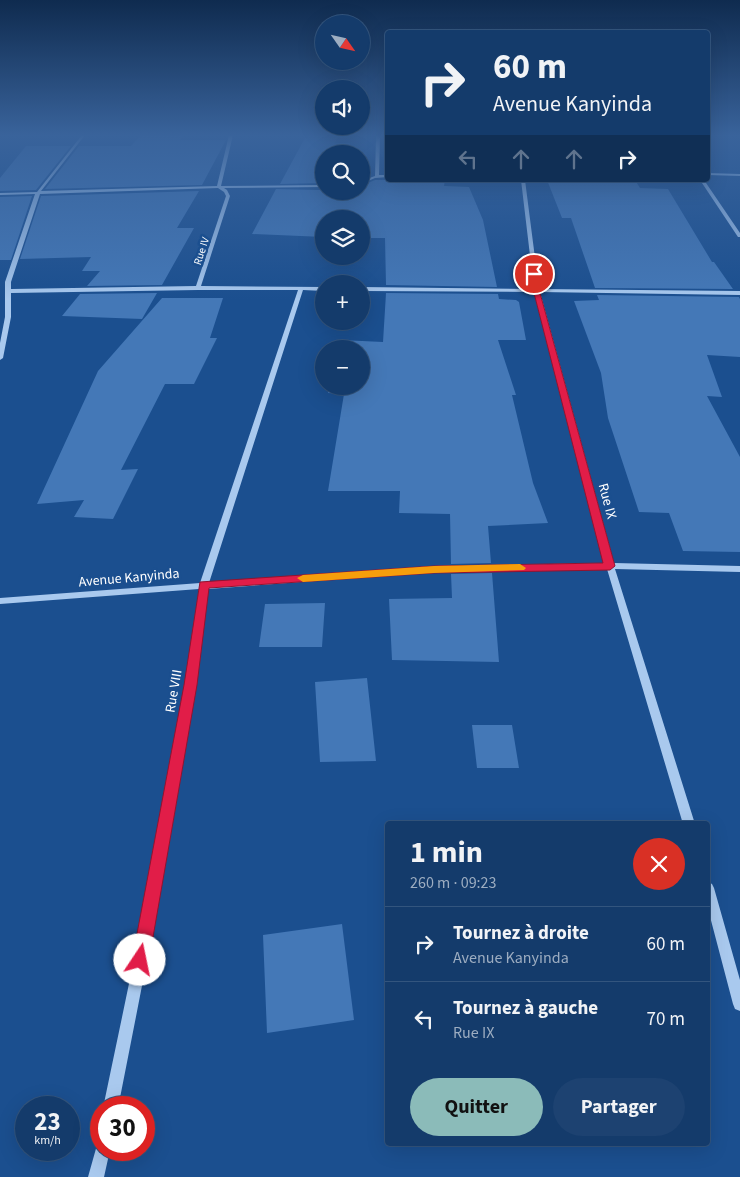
<!DOCTYPE html>
<html lang="fr">
<meta charset="utf-8">
<style>
:root{--surface:#143b6b;--page:#1d4271;--text:#f1f3f6;--muted:#9dadc1;--line:#33557e;--accent:#8bbbb9}
body{margin:0;font-family:"Source Sans 3",sans-serif;background:var(--page);color:var(--text);height:100vh;display:flex;flex-direction:column;font-size:19px;white-space:nowrap}
*{box-sizing:border-box;margin:0}
p{font-size:16px;color:var(--muted)}
.icon{flex:none;width:28px;height:28px;fill:none;stroke:currentColor;stroke-width:2;stroke-linecap:round;stroke-linejoin:round}
.map{position:relative;flex:1;overflow:hidden}
.details{position:absolute;left:385px;top:821px;width:325px;height:325px;display:flex;flex-direction:column;background:var(--surface);border-radius:5px;box-shadow:0 5px 20px #0002,0 0 0 1px var(--line)}
.details>*{flex:none}
.top-card{position:absolute;left:385px;top:30px;width:325px;height:152px;border-radius:5px;box-shadow:0 5px 20px #0002,0 0 0 1px var(--line);background:#143b6b;color:var(--text);overflow:hidden}
.needle{width:32px;rotate:124deg}
.controls{position:absolute;left:315px;top:15px;display:grid;gap:10px}
.controls a{display:grid;place-items:center;width:55px;height:55px;border-radius:50%;background:var(--surface);box-shadow:0 5px 20px #0002,0 0 0 1px var(--line);font-size:25px}
.speed{position:absolute;left:15px;top:1096px;display:flex;gap:10px;font-size:25px;font-weight:700;text-align:center}
.speed>*{display:grid;place-content:center;width:65px;height:65px;border-radius:50%;background:var(--surface);box-shadow:0 5px 20px #0002,0 0 0 1px var(--line);line-height:1}
.speed small{font-size:12px;font-weight:400}
.speed .limit{border:8px solid #d22;background:#fff;color:#111}
.pin{position:absolute;display:grid;place-items:center;width:42px;height:42px;color:#fff;margin:-21px;border:2px solid #fff;border-radius:50%;box-shadow:0 1px 5px #0007}
.me{position:absolute;width:55px;margin:-28px;rotate:11deg;stroke-linejoin:round;filter:drop-shadow(0 0 4px #0008)}
.turn{display:flex;align-items:center;gap:18px;height:105px;padding:0 25px;font-size:22px}
.turn .icon{width:65px;height:65px;stroke-width:2.5}
.turn b{display:block;font-size:35px;line-height:42px}
.lanes{display:flex;align-items:center;height:48px;padding:0 25px;background:#0003;justify-content:center;gap:25px;direction:ltr}
.lanes .off{opacity:.35}
.round{display:grid;place-items:center;flex:none;width:52px;height:52px;border-radius:26px;background:var(--page)}
.summary{display:flex;align-items:center;justify-content:space-between;height:85px;padding:0 25px}
h1{font-size:30px;font-weight:700;line-height:38px}
.cta{display:flex;gap:10px;margin-top:auto;padding:10px 25px}
.cta a{flex:1;height:58px;border-radius:30px;background:var(--accent);color:#111;font-size:20px;font-weight:700;line-height:58px;text-align:center}
.cta a+a{background:var(--page);color:var(--text)}
ul{padding:0;list-style:none}
li{display:flex;align-items:center;gap:15px;height:75px;padding:0 25px;border-top:1px solid var(--line)}
li div{flex:1}
li b{display:block;font-size:19px}
li em{font-style:normal}
.map>svg:first-child{display:block}
.building{fill:#4478b7}
.lines{fill:none;stroke-linecap:round;stroke-linejoin:round}
.minor{fill:#a9c9ee;fill-rule:evenodd}
.route{fill:#e11d48;stroke:#92132f}
.slow{fill:#f59e0b}
.labels{text-anchor:middle;stroke-width:5;stroke-linejoin:round;paint-order:stroke}
.far-street-label{font-size:11px;fill:#fff;stroke:#1b4f8f}
.street-label{font-size:14px;fill:#fff;stroke:#1b4f8f}
</style>
<div class="map">
<svg width="740" height="1177" viewBox="0 0 740 1177">
<rect width="100%" height="100%" fill="#1b4f8f"/>
<path class="building" d="M141 135H183L180 140H226L202 185 45 189 79 146H131Z
M306 136H338L335 143H350L349 154H324V183L280 184Z
M26 146H71L36 190 0 191V178Z
M375 180H445L444 186 469 187 483 220 497 287 386 285 385 238H361V219H324V237L252 234 276 189 361 191V186Z
M547 180H635L640 188 668 189 712 262H714L733 289 595 288 571 218H562Z
M199 191 177 228H194L162 285 87 286 100 271H82L91 257 20 259 41 196Z
M32 196 11 260H0V197Z
M157 293 142 319 62 316 80 294Z
M386 293 498 294 499 299 516 300 519 302 526 340H498L516 395H512L533 483 548 523 488 526 491 563 451 564 450 514 399 513 400 491H328L344 394 328 393 330 386H361V349H339L341 340 383 342Z
M597 295 739 297 740 299V357L707 355 722 397 707 396 740 457V552L683 551 669 513 639 512 608 418 601 373 574 301 599 300Z
M162 298H223L210 338H217L194 384H165L121 470 138 469 113 519 74 517 84 500 37 504 98 371Z
M492 573 499 662 392 660 389 599 452 598 451 574Z
M325 603 322 647H259L265 604Z
M367 678 376 761 320 762 315 682Z
M472 725H512L519 768H477Z
M342 924 354 1020 267 1033 263 935Z"/>
<g class="lines">
<path class="minor" d="M82 135H85L41 191 217 186 229 135H233L221 186 324 185V187L224 188 227 190 230 196 201 286 324 287V291L303 290 209 583 434 566 605 563 534 292 361 291V287L534 289 521 180H525L539 289 740 291V295L540 292 614 563 740 566V572L615 569 695 824H683L607 569 434 572 208 589C187 763 152 935 118 1108H103C139 935 177 764 199 589L0 604V598L200 583 298 290H198L11 293V317L3 358 0 360V343L5 317V282L35 194 0 195V193L37 192ZM218 188 224 192 226 196 196 286 11 289V282L40 194Z
M376 135H380L379 175H388V177L375 178 361 184V181L375 176Z
M708 173 740 174V176L708 175Z
M700 180H704L740 233V237H738Z
M708 882 712 884 714 888 740 980V1011L735 1009 733 1004 708 909Z
M101 1143V1150H110L104 1177H88L97 1145Z"/>
</g>
<linearGradient id="sky" x2="0" y2="1"><stop stop-color="#0f2b4f"/><stop offset="0.45" stop-color="#39639b"/><stop offset="1" stop-color="#39639b" stop-opacity="0"/></linearGradient>
<rect width="740" height="300" fill="url(#sky)"/>
<path class="route" d="M534 272 538 274 540 293 615 566 610 570 434 573 209 588 197 685 149 960 146 966 140 968 134 966 132 960 184 685 200 582 434 566 603 563 534 293 531 274Z"/>
<path class="slow" d="M520 564 526 568 524 570 434 573 303 582 297 578 303 575 434 566Z"/>
<g class="labels">
<g class="far-street-label">
<text transform="translate(201 251) rotate(-72)" y="4">Rue IV</text>
</g>
<g class="street-label">
<text transform="translate(608 501) rotate(75)" y="5">Rue IX</text>
<text transform="translate(129 577) rotate(-5)" y="5">Avenue Kanyinda</text>
<text transform="translate(173 691) rotate(-80)" y="5">Rue VIII</text>
</g>
</g>
</svg>
<div class="controls">
<a><svg class="needle" viewBox="-14 -14 28 28"><path d="M0-13l5 13h-10z" fill="#e53935"/><path d="M0 13l5-13h-10z" fill="#9dadc1"/></svg></a>
<a><svg class="icon" aria-label="sound" viewBox="0 0 24 24"><path d="M4 9h4l5-4v14l-5-4H4zM17 9q2 3 0 6"/></svg></a>
<a><svg class="icon" aria-label="search" viewBox="0 0 24 24"><circle cx="10" cy="10" r="6"/><path d="M15 15l6 6"/></svg></a>
<a><svg class="icon" aria-label="layers" viewBox="0 0 24 24"><path d="M12 4l9 5-9 5-9-5zM3 14l9 5 9-5"/></svg></a>
<a>+</a>
<a>−</a>
</div>
<div class="speed"><div>23<small>km/h</small></div><div class="limit">30</div></div>
<div class="pin" style="left:534px;top:274px;background:#d93025"><svg class="icon" aria-label="arrive" viewBox="0 0 24 24"><path d="M6 21V4h12l-3 4 3 4H6"/></svg></div>
<svg class="me" style="left:140px;top:960px" viewBox="-20 -20 40 40"><circle r="19" fill="#fff"/><path d="M0-13L10 11 0 6-10 11z" fill="#e11d48"/></svg>
<div class="top-card">
<div class="turn"><svg class="icon" aria-label="right" viewBox="0 0 24 24"><path d="M7 20v-9h11M14 6l5 5-5 5"/></svg><div><b>60 m</b>Avenue Kanyinda</div></div>
<div class="lanes"><svg class="icon off" aria-label="left" viewBox="0 0 24 24"><path d="M17 20v-9H6M10 6l-5 5 5 5"/></svg><svg class="icon off" aria-label="ahead" viewBox="0 0 24 24"><path d="M12 20V5M6 11l6-6 6 6"/></svg><svg class="icon off" aria-label="ahead" viewBox="0 0 24 24"><path d="M12 20V5M6 11l6-6 6 6"/></svg><svg class="icon" aria-label="right" viewBox="0 0 24 24"><path d="M7 20v-9h11M14 6l5 5-5 5"/></svg></div>
</div>
<section class="details">
<div class="summary"><div><h1>1 min</h1><p>260 m · 09:23</p></div><a class="round" style="background:#d93025;color:#fff"><svg class="icon" aria-label="close" viewBox="0 0 24 24"><path d="M6 6l12 12M18 6L6 18"/></svg></a></div>
<ul>
<li><svg class="icon" aria-label="right" viewBox="0 0 24 24"><path d="M7 20v-9h11M14 6l5 5-5 5"/></svg><div><b>Tournez à droite</b><p>Avenue Kanyinda</p></div><em>60 m</em></li>
<li><svg class="icon" aria-label="left" viewBox="0 0 24 24"><path d="M17 20v-9H6M10 6l-5 5 5 5"/></svg><div><b>Tournez à gauche</b><p>Rue IX</p></div><em>70 m</em></li>
</ul>
<div class="cta"><a>Quitter</a><a>Partager</a></div>
</section>
</div>
